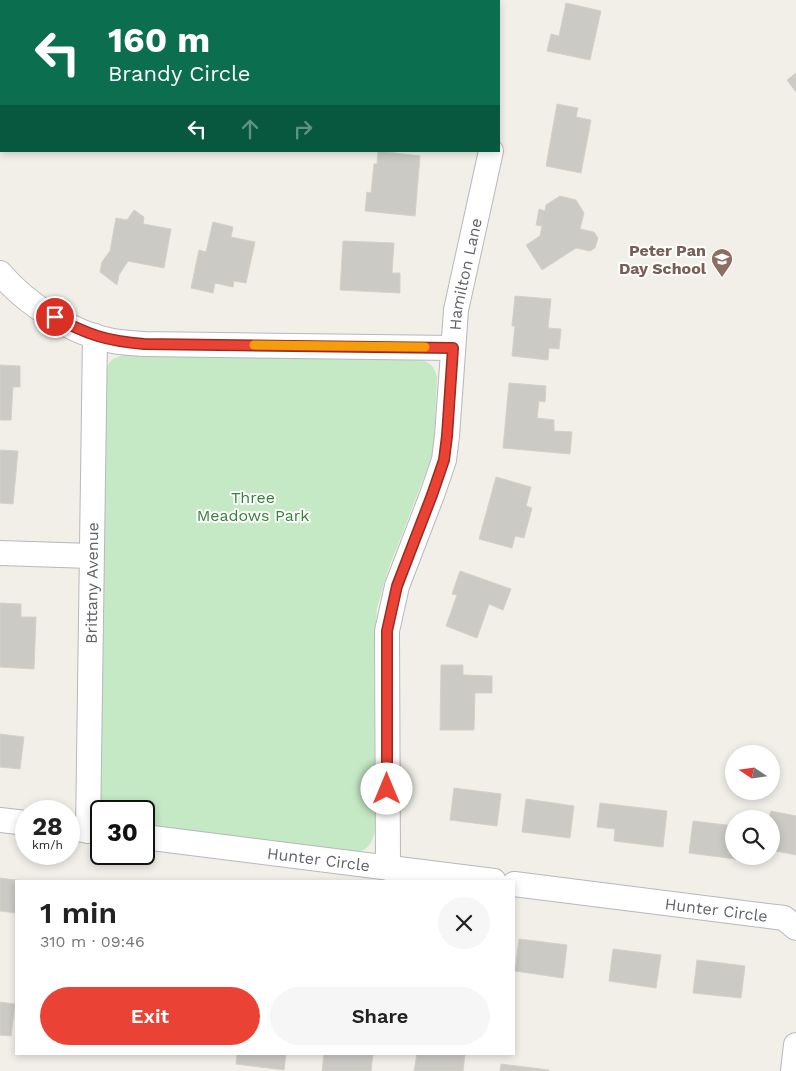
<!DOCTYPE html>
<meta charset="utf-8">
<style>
:root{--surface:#fff;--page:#f6f6f6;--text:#222;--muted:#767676;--accent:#ea4335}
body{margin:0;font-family:"Work Sans",sans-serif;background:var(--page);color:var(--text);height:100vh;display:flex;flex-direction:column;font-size:19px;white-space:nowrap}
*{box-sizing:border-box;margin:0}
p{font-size:16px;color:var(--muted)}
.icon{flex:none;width:28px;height:28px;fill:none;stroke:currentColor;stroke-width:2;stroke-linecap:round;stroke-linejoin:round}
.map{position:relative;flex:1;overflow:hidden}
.drawer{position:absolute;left:15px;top:880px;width:500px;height:175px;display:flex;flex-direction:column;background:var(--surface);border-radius:0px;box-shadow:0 2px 8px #0003}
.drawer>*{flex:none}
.top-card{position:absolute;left:0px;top:0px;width:500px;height:152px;box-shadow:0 2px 8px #0003;background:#0b6e4f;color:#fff;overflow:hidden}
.needle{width:32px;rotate:283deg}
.buttons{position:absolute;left:725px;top:745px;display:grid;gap:10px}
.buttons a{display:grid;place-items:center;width:55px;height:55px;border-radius:50%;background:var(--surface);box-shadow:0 2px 8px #0003;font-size:25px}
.speed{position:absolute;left:15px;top:800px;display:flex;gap:10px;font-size:25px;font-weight:700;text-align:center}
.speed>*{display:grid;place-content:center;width:65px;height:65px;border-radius:50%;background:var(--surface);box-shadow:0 2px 8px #0003;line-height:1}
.speed small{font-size:12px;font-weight:400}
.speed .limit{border:2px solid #111;border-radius:8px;background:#fff;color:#111}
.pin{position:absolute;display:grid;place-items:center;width:42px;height:42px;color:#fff;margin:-21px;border:2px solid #fff;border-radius:50%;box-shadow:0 1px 5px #0007}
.me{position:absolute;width:55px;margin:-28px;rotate:0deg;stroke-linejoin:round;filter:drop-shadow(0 0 4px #0008)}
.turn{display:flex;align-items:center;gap:18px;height:105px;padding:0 25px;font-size:22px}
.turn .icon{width:65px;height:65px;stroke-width:2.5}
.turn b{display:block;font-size:35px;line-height:42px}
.lanes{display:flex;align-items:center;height:48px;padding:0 25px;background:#0003;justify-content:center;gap:25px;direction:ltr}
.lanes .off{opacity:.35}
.round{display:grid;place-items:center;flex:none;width:52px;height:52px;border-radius:26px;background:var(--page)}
.overview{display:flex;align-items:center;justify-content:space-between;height:85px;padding:0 25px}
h1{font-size:30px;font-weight:600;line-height:38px}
.cta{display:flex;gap:10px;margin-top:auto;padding:10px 25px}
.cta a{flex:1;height:58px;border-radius:30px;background:var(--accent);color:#fff;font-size:20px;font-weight:600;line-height:58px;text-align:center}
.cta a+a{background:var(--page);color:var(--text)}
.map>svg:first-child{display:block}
.green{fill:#c5e8c5}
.building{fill:#cccac5;stroke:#d6d1c6}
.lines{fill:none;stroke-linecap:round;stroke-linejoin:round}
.minor-casing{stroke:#b5b8bc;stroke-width:26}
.minor{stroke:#fff;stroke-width:24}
.route-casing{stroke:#982c22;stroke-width:12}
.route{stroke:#ea4335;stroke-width:9}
.slow{stroke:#f59e0b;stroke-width:9}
.labels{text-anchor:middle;stroke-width:4;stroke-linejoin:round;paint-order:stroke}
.education-label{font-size:16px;font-weight:bold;fill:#785e54;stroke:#fff;text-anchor:end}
.street-label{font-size:16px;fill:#5f6368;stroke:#fff}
.park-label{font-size:16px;fill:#348238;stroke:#fff}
</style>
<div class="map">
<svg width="796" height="1071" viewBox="0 0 796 1071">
<rect width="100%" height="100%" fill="#f1efe8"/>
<path class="green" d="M125 355 415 359C428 361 434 364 437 377L434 446 431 459 387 573 377 608 374 643 375 828C374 841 369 850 355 853L144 826V811H101V813L99 805 106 370C109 360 114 357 125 355Z"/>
<path class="building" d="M72 0H125L126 1H70Z
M566 3 601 11 590 60 547 51 551 34 559 36Z
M1 32V117L0 116Z
M796 73V92L787 80Z
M557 104 578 108 576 117 591 120 581 173 546 166Z
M378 151 420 156 415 216 365 211 367 192 371 193 374 164H377Z
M560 196 576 200 584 213 580 229 594 232 598 238 595 248 590 251 576 248 542 270 526 245 540 236 542 226 536 225 539 209 545 211 546 205Z
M134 210 144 217 143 224 171 229 164 268 128 261 119 275 117 285 100 272 102 262 110 251 116 218 127 220Z
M213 222 233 227 231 237 255 242 246 283 234 281 233 287 215 283 213 293 191 288 199 250 206 252Z
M343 241 394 243 392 273H400V293L340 290Z
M515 296 551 299 548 328 561 329 559 349 549 348 548 360 512 356 515 326H512Z
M0 365 20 366V387H13L11 420H0Z
M509 383 546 386 545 402 539 401 537 418 554 420V431L572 432 570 454 503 448Z
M0 450 18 451 13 504 0 503Z
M496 477 531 487 526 506 532 508 524 538 515 536 512 548 479 539Z
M460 571 511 589 503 610 489 604 477 638 446 626 457 595 452 594Z
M0 603 21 604V617H36L34 669 0 667Z
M441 665H463V675L492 676V693H475L474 730H440Z
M0 734 24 737 20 769 0 767Z
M454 788 501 794 497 826 450 820Z
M526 799 574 806 570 838 522 832Z
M600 803 667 811 663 847 614 841 615 829 597 827Z
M771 811 796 816V855L771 850V819H769Z
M693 821 734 826V856H737L736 859 689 853Z
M0 878 24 881H16V913L0 911Z
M519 939 567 945 563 978 515 971Z
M613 949 661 955 656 988 609 981Z
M697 960 745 966 741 998 693 993Z
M0 1002 15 1004 11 1036 0 1035Z
M237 1054H286L284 1070 236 1064Z
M324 1054H373L371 1071H322Z
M417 1054H465L463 1071H414Z
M501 1064 549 1070V1071H500Z"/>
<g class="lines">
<g class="minor-casing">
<g id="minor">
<path d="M472 0 473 1"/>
<path d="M0 273C26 304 73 334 113 341 123 343 134 343 144 344L453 348"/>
<path d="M0 553 91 556"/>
<path d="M0 820 26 823"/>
<path d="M69 828 101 832"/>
<path id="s1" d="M88 831 95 336"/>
<path id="s2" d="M144 837 494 881"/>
<path id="s3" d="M388 868 387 631 397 586 432 495 444 460 447 436 456 310 491 151"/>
<path id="s4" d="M514 884 784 918 796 928"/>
<path d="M793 1071 796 1045"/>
</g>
</g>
<use href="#minor" class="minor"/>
</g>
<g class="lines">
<g class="route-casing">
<path id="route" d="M55 317C88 335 107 341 144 344L453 348 447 436 444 460 432 495 397 586 387 631V789"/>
</g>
<use href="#route" class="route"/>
<path class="slow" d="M254 345 425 347"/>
</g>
<defs>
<g id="school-pin" transform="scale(1.125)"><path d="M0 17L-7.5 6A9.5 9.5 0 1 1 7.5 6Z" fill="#8d6e63" stroke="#fff"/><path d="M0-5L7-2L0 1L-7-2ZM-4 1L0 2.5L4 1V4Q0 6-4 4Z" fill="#fff"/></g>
</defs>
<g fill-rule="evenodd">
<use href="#school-pin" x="722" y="259"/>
</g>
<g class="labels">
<g class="education-label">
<text x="706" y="256">Peter Pan<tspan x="706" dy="18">Day School</tspan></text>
</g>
<g class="street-label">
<text dy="6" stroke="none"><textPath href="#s3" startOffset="605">Hamilton Lane</textPath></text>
<text dy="6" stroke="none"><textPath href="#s1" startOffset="248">Brittany Avenue</textPath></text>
<text dy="6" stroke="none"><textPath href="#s2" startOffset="176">Hunter Circle</textPath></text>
<text dy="6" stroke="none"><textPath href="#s4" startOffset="204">Hunter Circle</textPath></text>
</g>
<g class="park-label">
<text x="253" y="503">Three<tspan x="253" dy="18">Meadows Park</tspan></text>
</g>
</g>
</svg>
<div class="buttons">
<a><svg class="needle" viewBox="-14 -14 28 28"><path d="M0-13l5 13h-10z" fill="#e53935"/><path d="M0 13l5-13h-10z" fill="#767676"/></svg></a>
<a><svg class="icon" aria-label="search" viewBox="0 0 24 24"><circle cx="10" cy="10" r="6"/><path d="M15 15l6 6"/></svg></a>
</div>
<div class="speed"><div>28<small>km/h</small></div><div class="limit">30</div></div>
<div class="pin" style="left:55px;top:317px;background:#d93025"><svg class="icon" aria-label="arrive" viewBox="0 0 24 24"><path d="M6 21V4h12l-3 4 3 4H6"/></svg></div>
<svg class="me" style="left:387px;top:789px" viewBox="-20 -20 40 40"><circle r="19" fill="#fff"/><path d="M0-13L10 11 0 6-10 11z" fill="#ea4335"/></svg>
<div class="top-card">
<div class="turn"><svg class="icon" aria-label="left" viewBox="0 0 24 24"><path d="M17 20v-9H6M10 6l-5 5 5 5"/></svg><div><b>160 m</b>Brandy Circle</div></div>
<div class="lanes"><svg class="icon" aria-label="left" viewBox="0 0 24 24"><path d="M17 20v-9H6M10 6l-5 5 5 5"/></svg><svg class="icon off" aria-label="ahead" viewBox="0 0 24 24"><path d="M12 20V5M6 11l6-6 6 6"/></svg><svg class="icon off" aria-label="right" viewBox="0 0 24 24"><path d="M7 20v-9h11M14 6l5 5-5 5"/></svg></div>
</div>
<section class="drawer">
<div class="overview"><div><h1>1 min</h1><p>310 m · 09:46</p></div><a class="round"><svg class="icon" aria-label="close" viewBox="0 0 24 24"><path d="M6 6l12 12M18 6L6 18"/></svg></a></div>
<div class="cta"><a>Exit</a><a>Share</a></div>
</section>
</div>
